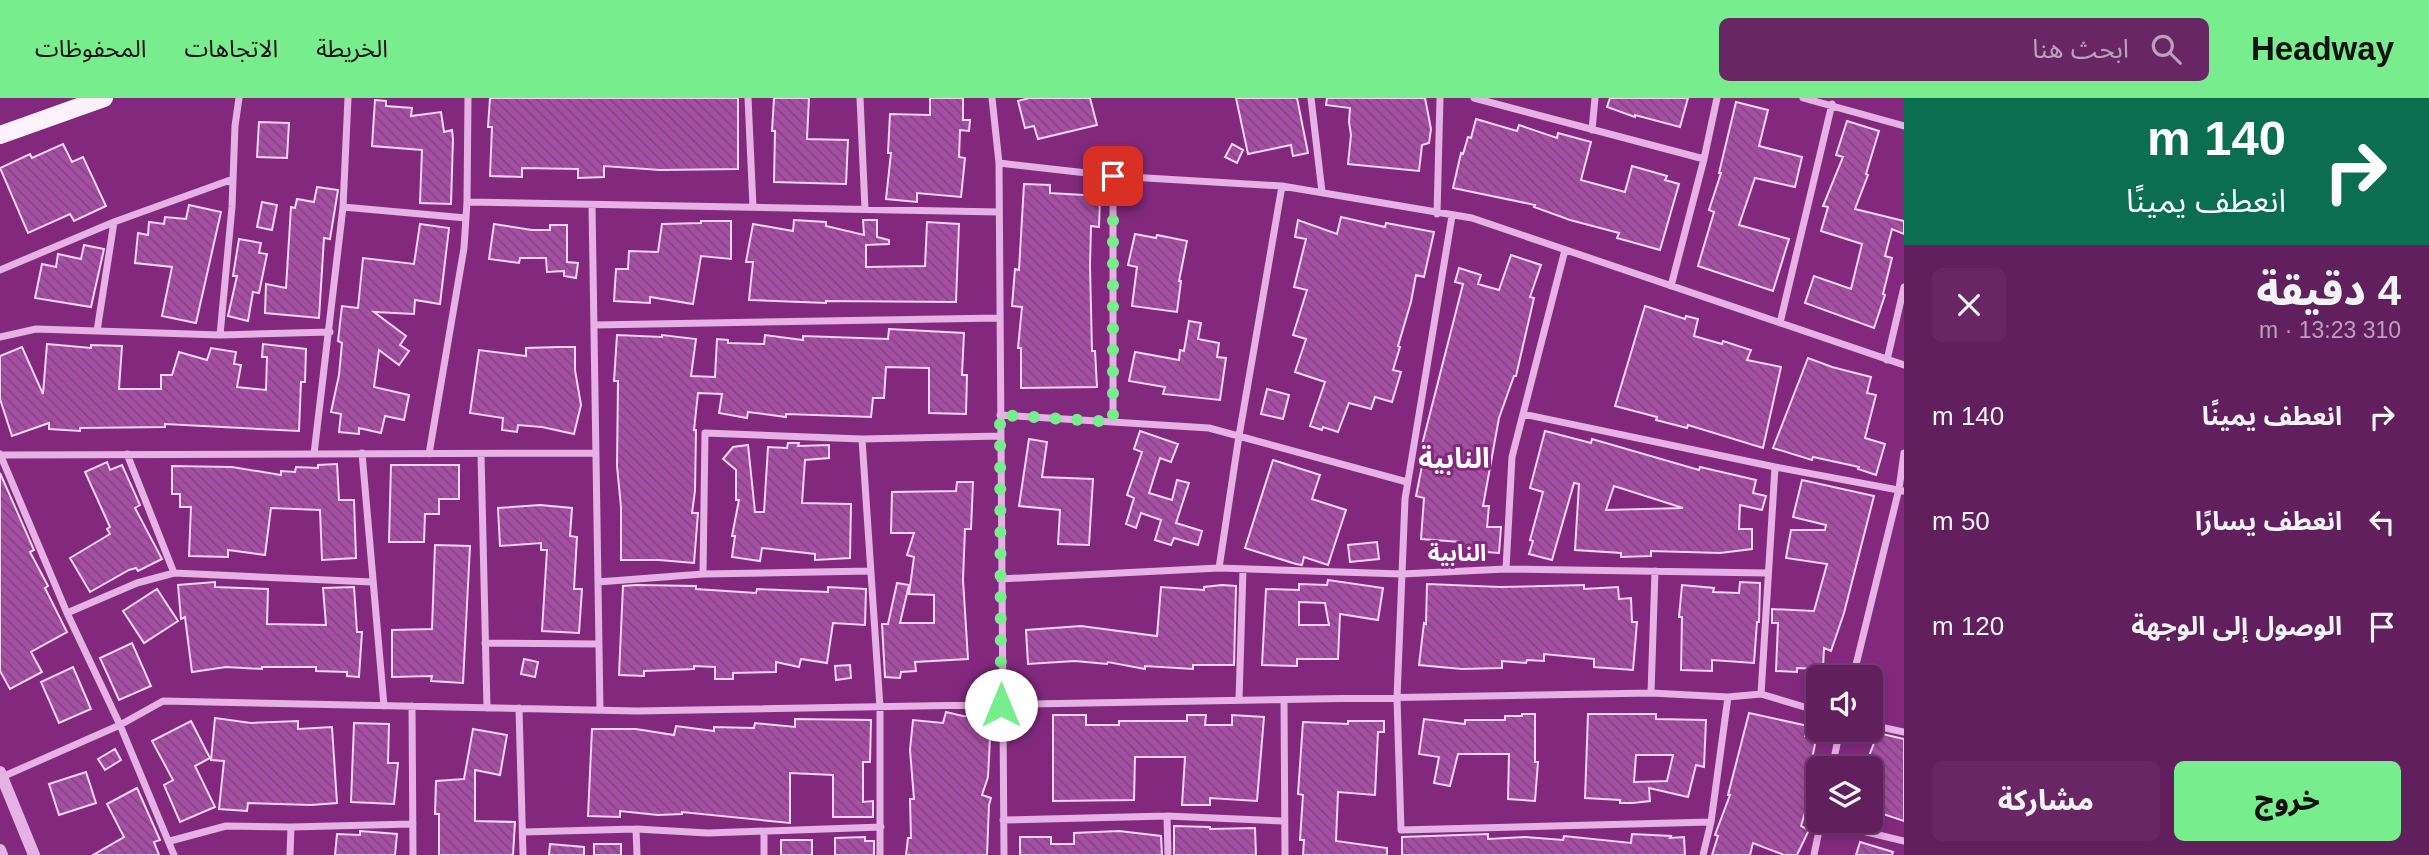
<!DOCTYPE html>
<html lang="ar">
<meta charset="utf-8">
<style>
:root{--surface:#621f5e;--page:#682764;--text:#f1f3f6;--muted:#bba2bc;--line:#763d73;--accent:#78ed8e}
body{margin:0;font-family:Helvetica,"Noto Sans Arabic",sans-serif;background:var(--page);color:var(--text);direction:rtl;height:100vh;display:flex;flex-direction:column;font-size:26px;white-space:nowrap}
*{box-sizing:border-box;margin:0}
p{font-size:23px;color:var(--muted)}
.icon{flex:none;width:38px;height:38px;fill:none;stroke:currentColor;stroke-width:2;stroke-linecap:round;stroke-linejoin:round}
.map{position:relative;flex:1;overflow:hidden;direction:ltr}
.side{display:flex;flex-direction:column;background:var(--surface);width:525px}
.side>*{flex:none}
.hud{background:#0b6e4f;color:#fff;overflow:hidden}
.buttons{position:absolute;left:1806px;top:567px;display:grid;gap:14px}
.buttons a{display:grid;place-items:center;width:77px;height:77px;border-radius:10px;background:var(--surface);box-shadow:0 4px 10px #0003,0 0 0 2px var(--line);font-size:35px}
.pin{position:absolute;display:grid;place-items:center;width:60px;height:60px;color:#fff;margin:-30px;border-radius:14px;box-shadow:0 4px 10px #0006}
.me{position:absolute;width:77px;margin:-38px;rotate:0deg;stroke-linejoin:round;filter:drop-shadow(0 0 5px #0008)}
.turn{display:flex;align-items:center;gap:24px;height:147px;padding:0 28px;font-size:32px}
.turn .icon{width:91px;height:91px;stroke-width:2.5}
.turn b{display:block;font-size:49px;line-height:60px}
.round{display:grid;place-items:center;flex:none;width:74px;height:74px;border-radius:10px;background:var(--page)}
.head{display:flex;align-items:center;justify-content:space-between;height:119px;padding:0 28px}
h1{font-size:42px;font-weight:800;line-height:52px}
.button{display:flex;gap:14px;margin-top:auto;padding:14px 28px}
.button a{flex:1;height:80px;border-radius:10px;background:var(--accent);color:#111;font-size:28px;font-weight:800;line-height:80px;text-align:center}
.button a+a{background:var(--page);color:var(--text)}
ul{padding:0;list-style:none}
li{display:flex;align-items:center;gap:21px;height:105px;padding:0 28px}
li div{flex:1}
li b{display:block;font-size:26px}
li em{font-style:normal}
header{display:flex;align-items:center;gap:42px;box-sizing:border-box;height:98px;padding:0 35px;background:var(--accent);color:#111}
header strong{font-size:33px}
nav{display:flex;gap:38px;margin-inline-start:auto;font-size:24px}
.search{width:490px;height:63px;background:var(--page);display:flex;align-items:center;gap:18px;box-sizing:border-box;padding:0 24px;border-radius:10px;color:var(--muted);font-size:26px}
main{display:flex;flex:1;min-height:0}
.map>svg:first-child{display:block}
.building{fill:url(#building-back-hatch);stroke:#f5d4f4;stroke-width:2;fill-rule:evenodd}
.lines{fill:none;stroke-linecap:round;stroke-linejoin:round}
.minor{stroke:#e6b1e5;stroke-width:7}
.tertiary{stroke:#e6b1e5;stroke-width:12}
.primary{stroke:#fdf2fc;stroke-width:18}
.route{stroke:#78ed8e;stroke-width:12;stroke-dasharray:0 21.6}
.labels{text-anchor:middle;stroke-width:6;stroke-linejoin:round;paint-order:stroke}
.neighbourhood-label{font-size:23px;font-weight:bold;fill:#fff;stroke:#82297e}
.district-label{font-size:28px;font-weight:bold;fill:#fff;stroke:#82297e}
</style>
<header>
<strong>Headway</strong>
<div class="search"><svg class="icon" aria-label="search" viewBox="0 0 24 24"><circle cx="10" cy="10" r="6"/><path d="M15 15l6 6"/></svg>ابحث هنا</div>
<nav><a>الخريطة</a><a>الاتجاهات</a><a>المحفوظات</a></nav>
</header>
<main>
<section class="side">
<div class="hud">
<div class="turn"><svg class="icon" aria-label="right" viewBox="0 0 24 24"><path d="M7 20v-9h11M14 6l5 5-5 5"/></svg><div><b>140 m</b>انعطف يمينًا</div></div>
</div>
<div class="head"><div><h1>4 دقيقة</h1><p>310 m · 13:23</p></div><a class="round"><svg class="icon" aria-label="close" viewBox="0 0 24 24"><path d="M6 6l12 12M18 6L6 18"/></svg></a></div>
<ul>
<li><svg class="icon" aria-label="right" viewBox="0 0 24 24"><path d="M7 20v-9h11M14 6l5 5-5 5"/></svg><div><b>انعطف يمينًا</b></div><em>140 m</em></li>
<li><svg class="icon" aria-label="left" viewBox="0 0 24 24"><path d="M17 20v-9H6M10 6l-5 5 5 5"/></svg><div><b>انعطف يسارًا</b></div><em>50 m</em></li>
<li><svg class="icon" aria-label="arrive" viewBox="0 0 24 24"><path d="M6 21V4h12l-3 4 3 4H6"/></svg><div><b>الوصول إلى الوجهة</b></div><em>120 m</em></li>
</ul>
<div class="button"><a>خروج</a><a>مشاركة</a></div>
</section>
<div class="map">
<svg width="1904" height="757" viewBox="0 0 1904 757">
<defs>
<pattern id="building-back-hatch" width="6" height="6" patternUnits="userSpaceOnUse" patternTransform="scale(1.75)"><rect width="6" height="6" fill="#a84da5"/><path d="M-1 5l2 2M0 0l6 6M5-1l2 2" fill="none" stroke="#7a4c78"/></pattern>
</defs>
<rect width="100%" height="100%" fill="#82297e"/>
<path class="building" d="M490 0H738V71L660 72 604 68V79L578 80V71L522 70V79L490 78 492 29H488Z
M774 0H809L807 41 848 42 846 86 774 84 775 33H772Z
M930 0H963V22H970L969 33 960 32 959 59 965 60 961 99 917 95V104L886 101 891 55H888L890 16 930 17Z
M1029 0H1090L1097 27 1038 41 1034 28 1025 30 1018 3Z
M1236 0H1297L1308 55 1293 58 1291 47 1248 56Z
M1327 0H1425L1431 31 1429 45 1422 47 1419 73 1348 66 1351 37 1349 24 1350 10 1326 7Z
M1610 0H1688L1680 29 1635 17V19L1607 9Z
M375 2 386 3V8L412 10 411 18 441 14 444 34 452 32 453 41 451 106 420 105 422 52 372 48Z
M1736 4 1768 12 1759 48 1802 59 1795 89 1755 80 1739 127 1789 141 1773 193 1698 168 1714 114 1709 112 1721 75H1719Z
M1476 21 1517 33 1519 27 1557 40 1558 35 1591 44 1581 82 1625 94 1632 68 1667 78 1665 82 1679 86 1660 152 1617 140 1619 135 1570 122 1534 109 1535 107 1453 90 1461 55 1463 56 1468 39 1471 40Z
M1847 23 1879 33 1866 76 1868 77 1855 111 1904 123V136L1892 131 1885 158 1892 160 1883 196 1885 197 1874 230 1805 205 1814 178 1851 191 1862 146 1821 133 1828 109 1823 108 1843 59 1836 57Z
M259 24 289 25 287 60 257 59Z
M63 46 72 64 83 59 106 108 74 123 70 116 28 135 0 70 30 56 32 60Z
M1232 46 1243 52 1237 65 1225 59Z
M1024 86 1050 87V95L1100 98 1099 129 1091 128 1090 168 1092 253H1095L1097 289 1021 290V250H1018L1022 209 1012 208 1015 171 1019 172Z
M317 89 338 92 330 141 324 140 319 220 265 215 266 186 286 190 291 109 295 110 297 101 314 104Z
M262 104 277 107 272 132 257 129Z
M189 107 221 114 196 225 162 218 172 169 135 165 138 135 148 137 149 124 164 126 165 119 186 121Z
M1341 119 1385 129 1386 125 1434 134 1424 179 1416 177 1411 204 1398 248 1400 249 1393 272 1401 274 1392 304 1375 299 1371 311 1349 305 1338 334 1323 329 1322 332 1310 328 1325 284 1295 274 1306 241 1293 237 1307 192 1294 189 1306 141 1295 139 1298 122 1337 136Z
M794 122 826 124V128L864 137 863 122H877V139L889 142V146L866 147V169L925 168 927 124 959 126 956 204 826 203V205L749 202 753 164H746L753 126 793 133Z
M701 123H731V161L701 158 693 206 650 199V205L614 203 616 171H628L629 153 658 154 662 126 701 125Z
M420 126 449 130 440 206 415 202 414 216 374 214 406 238 400 247 409 253 399 267 379 252 374 289 409 297 404 322 385 318 381 335 359 330V336L339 334 341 316 331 314 339 277 342 245 338 243 342 208 358 210 363 160 414 166Z
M494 126 532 132H550V127H567V164L578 165 576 180 564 178V173L547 174 546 160H520L519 165 489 161Z
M1135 136 1156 140 1157 137 1187 143 1179 183H1181L1177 214 1132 208 1137 169 1128 167Z
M239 141 261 145 259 155 267 156 259 195 253 194 248 223 228 218 237 178H233Z
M84 147 104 151 91 209 35 200 42 166 56 169 58 156 81 161Z
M1511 157 1541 167 1530 199 1534 200 1516 278H1514L1499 320 1483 408H1489L1487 429H1501L1499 455 1459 452 1460 444 1421 441 1424 400 1416 398 1426 348 1422 347 1463 186 1455 184 1459 170 1481 177 1478 186 1499 192Z
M1645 208 1685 221 1686 218 1698 221 1694 238 1722 246 1723 243 1751 252 1747 262 1781 269 1763 350 1688 327 1687 330 1656 322 1657 319 1615 308Z
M1189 223 1201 225 1198 241 1219 245 1217 259 1226 260 1220 302 1163 296 1165 289 1129 283 1135 254 1179 262 1180 252 1184 253Z
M889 231 964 235 962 277H967L966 316 929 315V270L886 269 884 300H873L871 319 786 316V319L748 314 747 320 719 315 722 296 698 295 694 332H696L695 393 692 415H698L694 465 659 462H621V409L617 368 618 283H614L617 237 662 239V237L696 241 691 278 715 279 717 241 728 242V245L764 246 765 237 803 242V238L888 241Z
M47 246 91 250V247L122 248 119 291H161V277H172L179 254 207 262 211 250 236 254 234 266 241 267 237 289 266 292 267 259H262L263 246 306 251 305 284H301L299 333 165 326V329L80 330V333L49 331V325L12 338 0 301V258L22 249 43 296Z
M559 249H575V272L581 307 574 336 542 329 518 327 517 334 502 332 503 320 470 315 479 252 526 258V250Z
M1808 260 1832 269 1871 279 1867 295 1876 297 1865 340 1885 346 1876 377 1858 371 1859 369 1813 359 1812 362 1773 350Z
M1267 291 1289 297 1283 321 1261 316Z
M1140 333 1178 346 1171 364 1160 360 1149 395 1172 402 1177 382 1189 385 1176 425 1202 433 1198 447 1174 440 1171 447 1155 442 1161 422 1141 415 1136 430 1126 426 1134 400 1127 397 1142 354 1134 351Z
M1545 333 1591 345 1592 341 1699 372 1700 369 1756 382 1753 395 1766 398 1762 412 1740 407 1739 431H1752V451L1720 455 1651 453V458L1621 459V455L1575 452 1579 386 1574 385 1552 462 1529 456 1533 443 1530 442 1543 394 1530 390ZM1614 388 1683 410 1606 412Z
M1029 341 1047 344 1042 379 1093 381 1089 447 1058 446 1060 412 1019 408Z
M788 345H799L798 348 829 347V360L805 362 802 405 851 406 850 460 815 462V456L762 450 760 463 732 459 735 438H732L739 402H736V372L723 361 733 349 748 347 755 414H764L768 349 787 350Z
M1273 362 1320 377 1312 401 1346 412 1328 467 1304 459 1302 467 1296 466 1245 450Z
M107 364 110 372 122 367 140 407 135 410 162 461 138 473 136 470 129 472 90 494 70 460 110 436 107 431 110 429 85 374Z
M337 366 339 402H354L356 460 322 462 320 412 271 410 265 457 228 452V459L189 458 191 409H180V396H172V368L232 369 281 377V373L295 374 296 369 318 370V367Z
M391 367H459V401H439V416H425L424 444H389Z
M0 375 34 452 30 454 48 488 45 490 67 534 31 554 42 574 10 591 0 573Z
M1802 382 1874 398 1844 515 1831 553 1824 550 1823 571 1797 570V574L1776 573 1778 525H1772V511L1814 513 1827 466 1786 460 1791 432H1825L1826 427 1793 419Z
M957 384H973L971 431H965L963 482 968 561 915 564 916 573 901 574 900 580 885 579 882 526H888L897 485 909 487 900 525H934V497L909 496 914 459 907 457 914 435H891L892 394 956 393Z
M540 407 572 410 570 438 577 439 574 491H582L579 535 542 533 547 452H541V445L500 448 498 410Z
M1377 444 1379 461 1350 464 1348 447Z
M435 447 470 448 463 585 431 583 432 578 392 579V532L432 531Z
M1328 482 1383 490 1378 522 1340 516 1338 561H1297V568L1262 567 1266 491 1299 492V486L1327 487ZM1299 504 1325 505 1329 527H1299Z
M215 484V489L268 491 267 526 326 527 323 490 354 489 357 534H362L359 579 347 578V574L316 573V569H262V571L226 569 192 574 185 519 181 521 178 487Z
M1740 484 1760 485 1759 524H1757L1754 565 1712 562V573L1681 572 1682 519H1679L1682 487 1714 490 1713 494 1739 495Z
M1427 486 1500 489 1584 487V491L1618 489 1619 501 1631 500 1632 524H1637L1633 572 1594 569V561L1544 556V563L1527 562 1526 565 1502 563V570L1462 571 1419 567 1424 525 1426 526Z
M636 487 696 488V491L756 495 757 491 828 494V489L866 491 865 527 833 525 827 565 801 561 799 569 776 564V574L733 575V581H715V569L694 568V571L644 573V578L619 577 623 488Z
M1222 487 1236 488 1234 567H1193V571L1145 568V571L1108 564 1107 566 1075 563 1028 566 1026 532 1081 528 1157 538 1161 489 1204 492V489Z
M157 491 178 523 144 545 123 513Z
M132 545 151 588 119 602 100 560Z
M524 561 538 564 535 579 521 576Z
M850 567 851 580 836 582 835 568Z
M73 569 91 611 59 625 41 584Z
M946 614 963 618 991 620 988 679 982 697 991 700 989 707 987 757H906L908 740H911L910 701H914L910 652 913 622 943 625Z
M1749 615 1808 628 1805 638 1816 641 1805 697 1810 698 1801 728 1809 732 1797 757H1784L1753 745 1750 757H1712L1718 738 1715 737 1730 697H1728Z
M1522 616H1535V664H1538L1535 703 1508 701 1509 656H1458L1450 688 1434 685 1439 659 1419 656 1424 621 1465 626V622H1505V618H1522Z
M1588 616H1656V621L1706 622 1704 669 1696 667 1688 699 1649 690 1650 703 1633 705H1620V702L1585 700ZM1636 657H1673L1667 683 1634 684Z
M1053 617H1086V627H1119V623H1187V617H1206L1205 627H1232V617L1264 619 1257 703 1210 700V707H1182L1185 659H1135L1134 702 1053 703Z
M215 620 251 625 298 623V631L332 629 337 705 311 707 248 705 247 713 219 711 224 663 211 662Z
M795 621 871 622 870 664H863V704L873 703V719H833V677L790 675V725L682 714V716L658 717 620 713V719L588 718 592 631H636L674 637 676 628 714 633V629L754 630 755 625 795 629Z
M191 623 210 660 195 668 215 709 180 724 164 687 173 682 152 643Z
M1348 623H1384V634H1378L1375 697 1338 694 1336 743 1387 750V757H1303L1304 742H1300L1303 697 1298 696 1303 624 1348 626Z
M354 625 389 626 388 665H398L394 706 351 704Z
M473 631 507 637 500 677 475 672V723L515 724 513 757H439V716H435L436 683 464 681Z
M1878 635 1904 641V723L1871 712V665L1867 663Z
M115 651 121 662 105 672 98 661Z
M86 674 96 705 59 717 49 686Z
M137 690 160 742 154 744 159 757H93L124 739 107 706Z
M1174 728 1210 729V731L1255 730 1256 757H1174Z
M360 733 397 736 395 757H335L337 736 360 737Z
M1119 733 1161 738 1162 757H1020V739H1051V746H1074V735Z
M1488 736V741L1525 739 1563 742 1564 738 1631 745 1632 736 1671 738 1670 740 1684 739 1685 757H1402V739Z
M865 739V743H874V757H835V740Z
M781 742H812V757H781Z
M1860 744 1893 754 1892 757H1856Z
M550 746 584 749V757H549Z
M594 746H621V757H594Z"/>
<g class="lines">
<path class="minor" d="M748 0 753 109
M860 0 865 111
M992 0 999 65 1004 757
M1311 0 1322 94
M1474 0 1704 61
M1803 0 1904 28
M1592 32 1595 0
M999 65 1113 78 1282 88 1472 120 1904 267
M467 104 999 114
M592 107 600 612
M343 109 466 120
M1437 116 1440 0
M1452 118 1405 401 1397 600 1401 732 1711 724
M0 172 114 124 233 81
M1671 188 1704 61 1717 0
M1780 225 1832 6
M594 227 999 220
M97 233 114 124
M220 237 232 109 235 28 239 0
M0 239 36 231 220 237 330 234
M1887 262 1904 189
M1523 316 1775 369 1904 393
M1000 317 1209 330 1407 384
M1113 324V78
M862 341 880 609V757
M362 355 384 608
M0 356 67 515 120 627 174 757
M127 356 174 475
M314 356 343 109 348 0
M429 356 464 150 467 104 468 0
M481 356 487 610
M0 357 596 355
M1219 470 1239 338 1282 88
M1506 471 1512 359 1565 152
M703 476 705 335 862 341 1000 338
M1000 481 1219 470 1402 476 1506 471 1767 475
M598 484 703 476 870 473
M67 515 137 485 174 475 372 484
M485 545 599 546
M1853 579 1899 391 1904 355
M1651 595 1655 473
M1761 596 1775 369
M1239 602 1243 471
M1284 602 1285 757
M412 608 413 757
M519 610 523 757
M1871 627 1904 634
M1832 670 1840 632
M2 679 120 627 163 603 637 613 1651 595 1728 599 1761 596 1818 613
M1167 718 1168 757
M1003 722 1167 718 1284 723
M1821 723 1904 743
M636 731 637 757
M523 734 636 731 708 735 881 729
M764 734V757
M170 743 226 728 291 729 413 726
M290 757 291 729
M1703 757 1711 724 1728 599
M1814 757 1821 723"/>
<path class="tertiary" d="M0 674 34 757
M0 752 2 757"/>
<path class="primary" d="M0 37 104 0"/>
</g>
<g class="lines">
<path class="route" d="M1001 607 1000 317 1113 324V78"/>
</g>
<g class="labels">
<g class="neighbourhood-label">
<text x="1457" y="463">النابية</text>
</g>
<g class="district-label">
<text x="1454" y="370">النابية</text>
</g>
</g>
</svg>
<div class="buttons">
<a><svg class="icon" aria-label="sound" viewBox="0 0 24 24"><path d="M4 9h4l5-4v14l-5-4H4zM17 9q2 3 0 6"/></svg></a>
<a><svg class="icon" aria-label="layers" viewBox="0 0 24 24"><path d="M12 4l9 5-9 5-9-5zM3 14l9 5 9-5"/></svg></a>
</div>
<div class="pin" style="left:1113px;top:78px;background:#d93025"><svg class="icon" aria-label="arrive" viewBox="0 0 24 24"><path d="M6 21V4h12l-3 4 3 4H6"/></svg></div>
<svg class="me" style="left:1001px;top:607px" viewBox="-20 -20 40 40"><circle r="19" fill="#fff"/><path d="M0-13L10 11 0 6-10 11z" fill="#78ed8e"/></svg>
</div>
</main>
